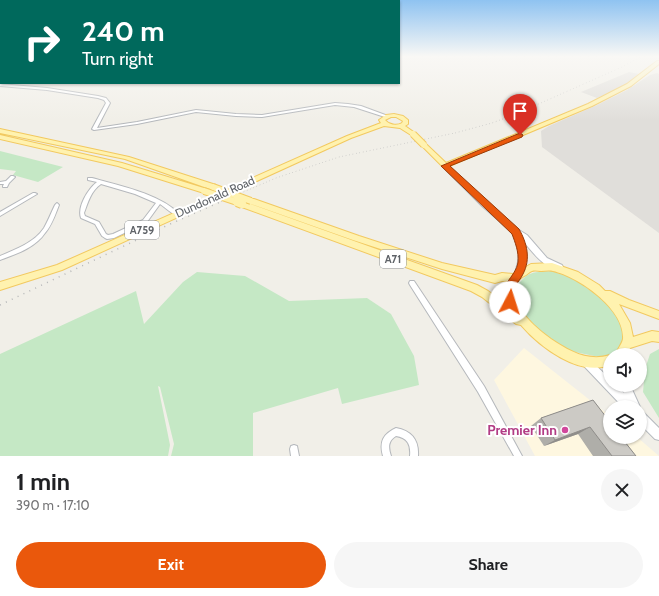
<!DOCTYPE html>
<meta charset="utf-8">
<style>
:root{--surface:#fff;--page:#f6f6f6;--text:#202124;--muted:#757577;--accent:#ea580c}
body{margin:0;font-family:Cabin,sans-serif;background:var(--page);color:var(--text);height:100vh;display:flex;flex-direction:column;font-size:15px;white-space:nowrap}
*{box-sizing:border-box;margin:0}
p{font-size:13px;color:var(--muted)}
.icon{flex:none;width:22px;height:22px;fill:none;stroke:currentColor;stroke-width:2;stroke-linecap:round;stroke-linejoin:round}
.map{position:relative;height:456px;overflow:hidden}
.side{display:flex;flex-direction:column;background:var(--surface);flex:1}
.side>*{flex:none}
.hud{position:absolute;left:0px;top:0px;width:400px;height:84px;box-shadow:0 1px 3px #0004;background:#00695c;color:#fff;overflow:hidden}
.controls{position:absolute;left:603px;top:348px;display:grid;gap:8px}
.controls a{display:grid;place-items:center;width:44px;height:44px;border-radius:50%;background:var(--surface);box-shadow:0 1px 3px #0004;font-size:20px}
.pin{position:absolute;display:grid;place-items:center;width:34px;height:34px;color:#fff;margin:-41px -17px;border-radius:50% 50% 50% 0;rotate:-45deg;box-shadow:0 0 4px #0007}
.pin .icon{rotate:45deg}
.me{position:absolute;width:44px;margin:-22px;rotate:5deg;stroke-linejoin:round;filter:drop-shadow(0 0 3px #0008)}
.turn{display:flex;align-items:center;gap:14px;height:84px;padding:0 16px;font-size:18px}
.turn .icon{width:52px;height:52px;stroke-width:2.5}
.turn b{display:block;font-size:28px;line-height:34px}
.round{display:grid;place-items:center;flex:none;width:42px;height:42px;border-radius:21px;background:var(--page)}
.summary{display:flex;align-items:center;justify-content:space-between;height:68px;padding:0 16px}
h1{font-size:24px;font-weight:700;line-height:30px}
.action{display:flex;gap:8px;margin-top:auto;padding:8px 16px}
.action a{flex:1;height:46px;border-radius:24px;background:var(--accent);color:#fff;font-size:16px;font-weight:700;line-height:46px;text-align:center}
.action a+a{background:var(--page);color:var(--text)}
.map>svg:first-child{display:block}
.commercial{fill:#fef7e0}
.industrial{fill:#e0deda}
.green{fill:#c5e8c5}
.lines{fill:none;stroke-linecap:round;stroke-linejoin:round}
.minor-casing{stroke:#b5b8bc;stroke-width:2}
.secondary-casing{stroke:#b6babf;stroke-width:2}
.primary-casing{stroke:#f2c960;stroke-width:2}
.minor{fill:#fff;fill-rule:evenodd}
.secondary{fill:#fff;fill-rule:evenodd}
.primary{fill:#fff2af;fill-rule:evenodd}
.rail-far1{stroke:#b6b7b8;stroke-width:1;stroke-dasharray:0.5 3;stroke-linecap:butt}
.rail{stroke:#b6b7b8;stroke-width:1.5;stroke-dasharray:1 5.5;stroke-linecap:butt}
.primary-bridge-far1-casing{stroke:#f2c960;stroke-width:8;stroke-linecap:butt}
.primary-bridge-casing{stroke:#f2c960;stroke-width:10;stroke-linecap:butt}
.primary-bridge-far1{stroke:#fff2af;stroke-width:6}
.primary-bridge{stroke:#fff2af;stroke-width:8}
.wall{fill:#afaea9}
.shaded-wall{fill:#8f8d8a}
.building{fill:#cccac5;stroke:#8f8d8a}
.route{fill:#ea580c;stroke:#983908}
.hotel-dot{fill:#d1479c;stroke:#fff;stroke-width:1.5}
.labels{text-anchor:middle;stroke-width:4;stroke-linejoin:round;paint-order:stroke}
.shield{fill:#fff;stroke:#8f9295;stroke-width:1}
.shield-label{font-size:11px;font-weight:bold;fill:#5f6368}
.street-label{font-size:12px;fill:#5f6368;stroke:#fff}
.near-hotel-label{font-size:14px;font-weight:bold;fill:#b23c85;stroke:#fff;text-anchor:end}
</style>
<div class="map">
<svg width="659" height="456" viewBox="0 0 659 456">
<rect width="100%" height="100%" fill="#f1efe8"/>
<path class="commercial" d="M524 348 610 416V437H637L659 456H535L494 380Z"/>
<path class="industrial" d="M629 72 639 74 622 87 597 98 581 92Z
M657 73 659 74V233L542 147 541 131 549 126 597 105 627 90 650 75Z"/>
<path class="green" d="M0 151 63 167 38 182 13 175 16 171 0 169Z
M552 271 573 278 616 309 625 334 619 349 604 358 570 351 540 332 518 311 514 291C526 272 530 272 552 271Z
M197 272 245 276 289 301 367 298 391 314 414 356 419 385 342 404 338 388 253 413V456H171L174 444 160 387 158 386 170 445 168 456H0V354L136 291 144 324 183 282Z
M659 349V418L643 392 645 369 650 354Z"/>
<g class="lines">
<g class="minor-casing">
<path id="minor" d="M0 84 47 88 98 96 106 98 110 103 97 128 137 122 196 110 236 114 262 115 335 103 348 104 361 106 388 116 385 117 354 107 335 105 262 117 236 116 196 112 137 124 94 130 92 129 106 103 104 100 98 98 47 90 0 86Z
M11 176H13L15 177 9 183 7 187H3V186L4 184H0V182L6 181Z
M88 178H92C117 185 161 194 179 214L177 216C171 213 166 208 160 204L147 222 114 238 107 239 105 238 102 236 95 224 81 218C77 207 88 189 97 182L88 180ZM101 184 135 194 156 203 143 220 113 234 108 235 106 234 99 222 85 216 84 213C88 202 91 191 101 184Z
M33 193H35L37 194 0 216V212Z
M57 203 59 205C55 215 52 225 45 233 35 248 16 254 0 260V256C16 249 34 243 44 228 48 221 51 213 55 205Z
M410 281H414L484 386 522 456H514L478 392 410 285 409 283Z
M396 428C412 431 419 440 418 456H410C411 445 408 438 396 436 388 441 388 447 391 456H383C379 442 383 434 396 428Z
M294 445 297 446 299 456H291L290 449 291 446Z"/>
</g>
<g class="secondary-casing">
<path id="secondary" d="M445 164 447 165 486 202 519 230 527 235 547 258 562 265 563 267 562 269C547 273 531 250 523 241 527 253 527 264 522 275L519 276 516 275 515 273 518 262 519 252 513 233 482 206 443 167V165Z
M586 357 589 359 610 379V385H615L624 393 620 385H630L640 407H623L583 365 581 362 583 359Z
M640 412 644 413 659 428V440L655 439 640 424Z"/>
</g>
<g class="primary-casing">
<path id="primary" d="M657 61H659V64L631 86 592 106 447 167H443L421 145 424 143 426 144 446 163 588 104 627 84Z
M394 114 403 116 408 120V124L405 126 415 133V135H411L400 128 384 126 351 138 62 270 0 290V282L57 265 347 136 381 123 379 120 386 115ZM391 117H396L403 121 402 123C397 126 389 125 385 120Z
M0 129 129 157 216 185 217 187 216 189H210L125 159 0 133Z
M0 135 122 163 207 189 208 191 204 193 118 166 0 139Z
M248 199H254L359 236 442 263 495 275 502 273 513 274 531 264 552 263 578 272 599 285 605 291H610L629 300 659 311V319L619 304 630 323 633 337 652 331 659 332V342L652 341 630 348 626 355H615C617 350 622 344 623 339 625 309 579 277 553 271 549 270 545 271 541 271 538 271 535 270 532 271 529 272 527 275 524 276 496 294 534 327 551 339 569 351 588 362 610 355H611L610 365C579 377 540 347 521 325L516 324 482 297 471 291 239 206 238 204 242 201 245 202 477 285 488 291 508 306 504 290 508 281H502L495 283 442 269 353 240 248 203 247 201Z"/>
</g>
<use href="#minor" class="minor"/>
<use href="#secondary" class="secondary"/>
<use href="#primary" class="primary"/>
<path class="rail-far1" d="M218 203 276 178 339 157 455 133 492 123 516 114 622 67 640 57"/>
<path class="rail" d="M0 305 168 225 220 202"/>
<g class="primary-bridge-far1-casing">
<path id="primary-bridge-far1" d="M413 134 424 145
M213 187 251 201
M204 191 240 203"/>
</g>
<g class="primary-bridge-casing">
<path id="primary-bridge" d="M237 202 242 204"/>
</g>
<use href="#primary-bridge-far1" class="primary-bridge-far1"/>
<use href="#primary-bridge" class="primary-bridge"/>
</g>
<path class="wall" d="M593 400 636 456H593L578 434 544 446 531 426 541 418Z"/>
<path class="shaded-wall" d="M590 427 578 434 544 446 555 440Z"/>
<path class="building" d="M593 400 610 422V437H621L636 456H612L590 427 555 440 541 418Z"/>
<linearGradient id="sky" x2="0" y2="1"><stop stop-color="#8fc3f1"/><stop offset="0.47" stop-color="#f9f8f5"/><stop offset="1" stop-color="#f9f8f5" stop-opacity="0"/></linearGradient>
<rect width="659" height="120" fill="url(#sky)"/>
<path class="route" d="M520 133 523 135 522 137 450 166 519 229C527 243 531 259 523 274 521 279 517 282 515 287 513 294 517 300 514 306L510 307 506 306C496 285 516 278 518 262 519 252 515 242 512 234L441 166Z"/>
<circle class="hotel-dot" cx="565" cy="430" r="4"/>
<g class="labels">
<g class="shield">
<rect x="125" y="221" width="34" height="18" rx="3"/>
<rect x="380" y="250" width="26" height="18" rx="3"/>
</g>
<g class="shield-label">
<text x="142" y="234">A759</text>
<text x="393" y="263">A71</text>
</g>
<g class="street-label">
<text transform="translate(215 197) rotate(-24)" y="4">Dundonald Road</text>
</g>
<g class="near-hotel-label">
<text x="557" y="435">Premier Inn</text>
</g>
</g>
</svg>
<div class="controls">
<a><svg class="icon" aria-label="sound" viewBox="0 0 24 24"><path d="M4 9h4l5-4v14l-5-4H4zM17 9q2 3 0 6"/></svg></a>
<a><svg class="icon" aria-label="layers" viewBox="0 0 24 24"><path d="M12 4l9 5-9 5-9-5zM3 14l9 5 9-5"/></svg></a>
</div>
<div class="pin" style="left:520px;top:135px;background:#d93025"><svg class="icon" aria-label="arrive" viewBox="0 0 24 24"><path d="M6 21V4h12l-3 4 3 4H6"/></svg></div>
<svg class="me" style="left:510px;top:302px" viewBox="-20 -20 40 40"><circle r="19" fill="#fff"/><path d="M0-13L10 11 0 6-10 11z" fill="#ea580c"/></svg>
<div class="hud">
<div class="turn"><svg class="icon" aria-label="right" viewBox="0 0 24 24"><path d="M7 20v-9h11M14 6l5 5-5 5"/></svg><div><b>240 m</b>Turn right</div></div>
</div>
</div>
<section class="side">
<div class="summary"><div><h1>1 min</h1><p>390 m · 17:10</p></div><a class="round"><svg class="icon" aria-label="close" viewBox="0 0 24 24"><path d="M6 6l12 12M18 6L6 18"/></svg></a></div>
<div class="action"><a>Exit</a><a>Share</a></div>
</section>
